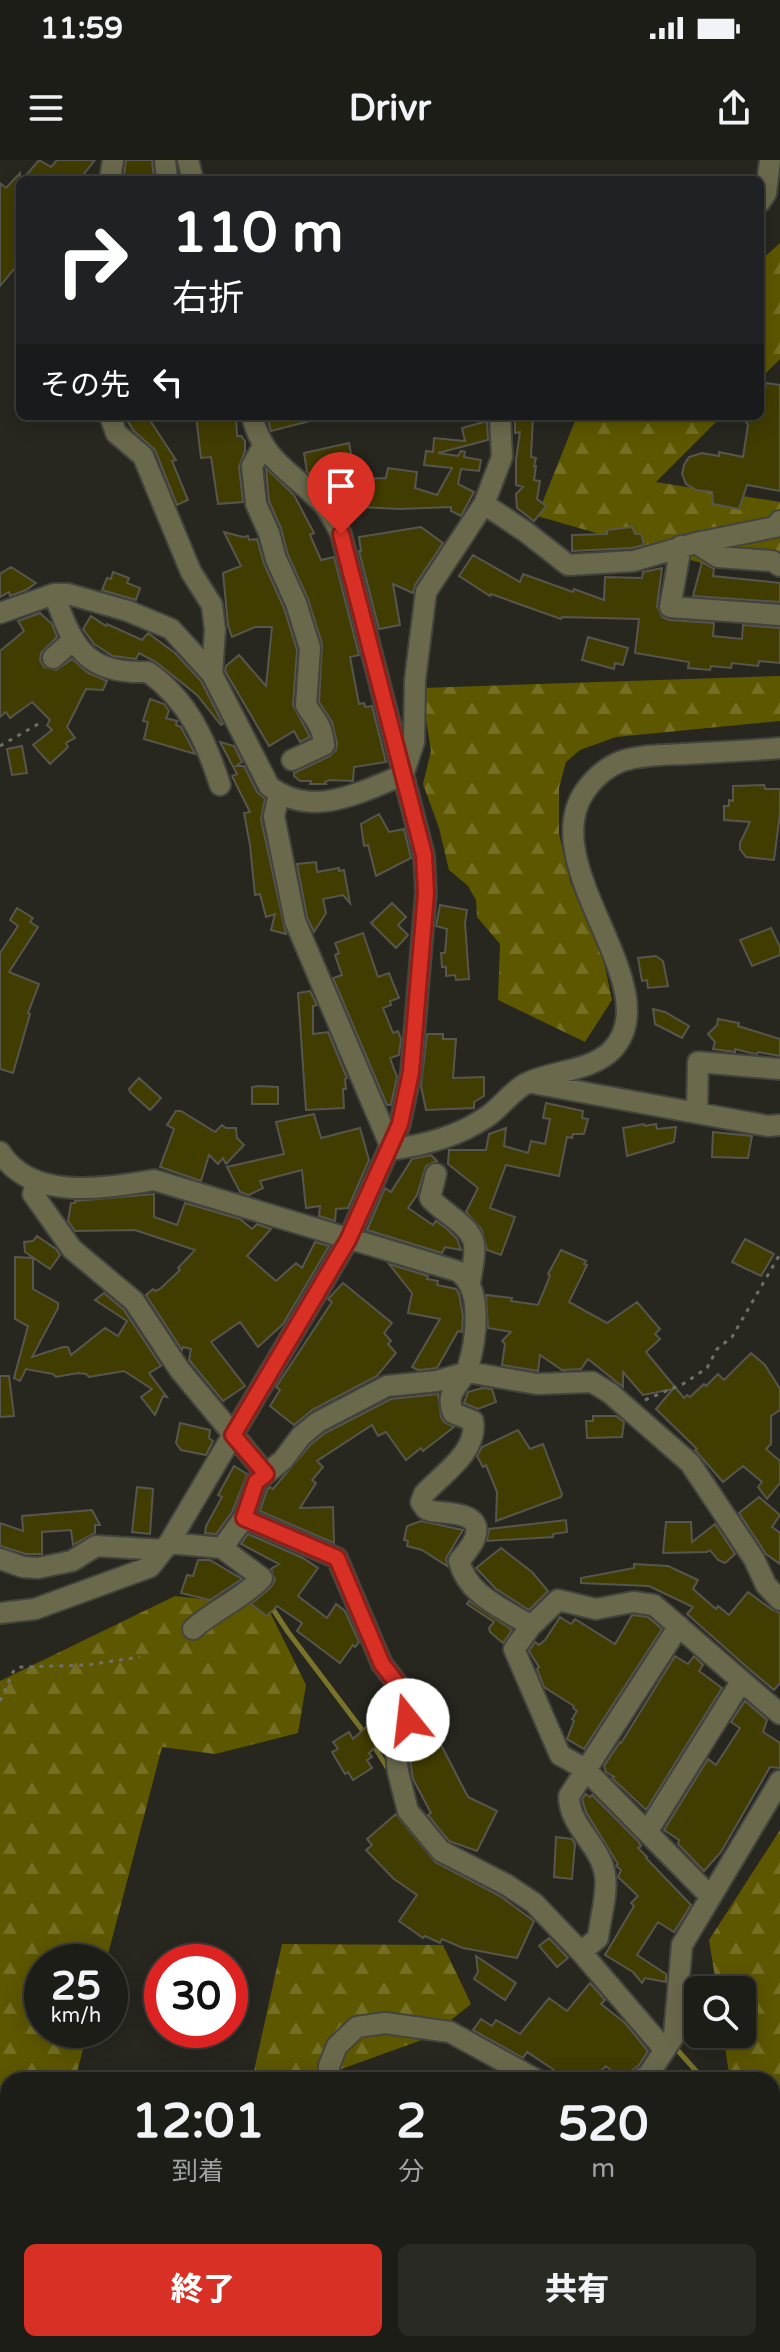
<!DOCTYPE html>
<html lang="ja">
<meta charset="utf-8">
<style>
:root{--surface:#1d1d18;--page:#2a2a25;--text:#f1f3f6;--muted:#a0a2a2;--line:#3b3b37;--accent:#d93025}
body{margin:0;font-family:"Varela Round","Noto Sans JP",sans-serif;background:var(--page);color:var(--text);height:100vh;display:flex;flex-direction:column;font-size:30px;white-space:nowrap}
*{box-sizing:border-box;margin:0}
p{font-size:26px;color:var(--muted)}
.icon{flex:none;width:44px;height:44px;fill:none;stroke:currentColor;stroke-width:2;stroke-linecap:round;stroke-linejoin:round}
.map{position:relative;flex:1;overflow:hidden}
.panel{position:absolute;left:0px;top:1912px;width:780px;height:280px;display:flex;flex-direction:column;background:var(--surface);border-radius:24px 24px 0 0;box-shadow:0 4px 20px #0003,0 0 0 2px var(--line)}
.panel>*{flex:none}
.top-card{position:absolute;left:16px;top:16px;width:748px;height:244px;border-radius:12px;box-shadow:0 4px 20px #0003,0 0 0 2px var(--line);background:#202124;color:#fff;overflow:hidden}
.controls{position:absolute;left:684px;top:1816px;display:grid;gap:16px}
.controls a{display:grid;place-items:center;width:72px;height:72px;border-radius:12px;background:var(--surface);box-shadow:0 4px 20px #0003,0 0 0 2px var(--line);font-size:40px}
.speed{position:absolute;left:24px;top:1784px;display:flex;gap:16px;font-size:40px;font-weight:700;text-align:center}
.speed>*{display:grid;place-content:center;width:104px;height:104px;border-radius:50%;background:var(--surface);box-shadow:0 4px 20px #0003,0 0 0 2px var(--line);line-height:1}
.speed small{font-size:20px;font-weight:400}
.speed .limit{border:12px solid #d22;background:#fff;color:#111}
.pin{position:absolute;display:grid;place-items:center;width:68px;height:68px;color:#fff;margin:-82px -34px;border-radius:50% 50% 50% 0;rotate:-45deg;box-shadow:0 0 8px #0007}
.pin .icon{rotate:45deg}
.me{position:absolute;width:88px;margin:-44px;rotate:344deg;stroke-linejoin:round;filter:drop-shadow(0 0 6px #0008)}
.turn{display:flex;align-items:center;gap:28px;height:168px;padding:0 24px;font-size:36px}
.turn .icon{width:104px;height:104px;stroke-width:2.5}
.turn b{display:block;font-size:56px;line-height:68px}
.then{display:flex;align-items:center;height:76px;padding:0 24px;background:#0003;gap:16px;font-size:30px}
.eta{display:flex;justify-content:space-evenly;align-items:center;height:136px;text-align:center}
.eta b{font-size:48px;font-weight:800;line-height:56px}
.cta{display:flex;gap:16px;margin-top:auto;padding:16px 24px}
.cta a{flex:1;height:92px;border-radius:12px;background:var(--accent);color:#fff;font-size:32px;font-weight:800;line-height:92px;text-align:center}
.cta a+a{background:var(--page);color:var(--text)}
.status{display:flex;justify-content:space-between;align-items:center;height:56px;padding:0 40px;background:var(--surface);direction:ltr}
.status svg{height:22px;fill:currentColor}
header{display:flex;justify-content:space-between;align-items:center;height:104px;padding:0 24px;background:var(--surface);font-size:36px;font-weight:800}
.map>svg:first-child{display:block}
.forest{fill:url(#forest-firs)}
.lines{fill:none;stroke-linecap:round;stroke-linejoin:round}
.stream{stroke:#7a742a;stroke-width:5}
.building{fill:#413c00;stroke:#57564e;stroke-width:2}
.minor-casing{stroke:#44443e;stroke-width:24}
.path{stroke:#6f6f69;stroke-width:3;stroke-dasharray:4 6;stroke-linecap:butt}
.minor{stroke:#6b694c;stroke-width:20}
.route-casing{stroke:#8d1f18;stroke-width:20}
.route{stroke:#d93025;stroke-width:14}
</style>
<div class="status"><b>11:59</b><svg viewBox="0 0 49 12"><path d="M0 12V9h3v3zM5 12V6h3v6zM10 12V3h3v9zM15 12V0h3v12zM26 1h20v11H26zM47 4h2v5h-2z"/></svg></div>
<header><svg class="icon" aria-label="menu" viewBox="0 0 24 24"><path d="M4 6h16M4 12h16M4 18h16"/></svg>Drivr<svg class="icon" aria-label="share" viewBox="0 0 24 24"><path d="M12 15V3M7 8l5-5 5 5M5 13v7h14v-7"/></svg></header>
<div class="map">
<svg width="780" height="2192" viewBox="0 0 780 2192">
<defs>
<pattern id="forest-firs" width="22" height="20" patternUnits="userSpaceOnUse" patternTransform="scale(2)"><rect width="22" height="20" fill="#5d5700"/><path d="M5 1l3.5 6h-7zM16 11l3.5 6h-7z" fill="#746f25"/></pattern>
</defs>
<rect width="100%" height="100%" fill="#272720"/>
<path class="forest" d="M780 83V199L760 219V101Z
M577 256H722L656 322 780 342V393L760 402 701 403 537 356Z
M780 516V561L616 577 580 590 566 602 559 628V674L570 721 604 802 612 840 585 882 498 840 500 784 477 757 476 740 468 726 449 710 439 668 423 624 431 591 421 528Z
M175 1436 267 1446 306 1525 298 1573 215 1594 162 1587 106 1802H42V1870H88L75 1920H8V2184H81L82 2192H0V1521Z
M780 1670V2192H113L142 2184H772V1920H730L723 1874H742V1830H717L709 1780Z
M282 1784 443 1785 471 1844 430 1877 336 1911 340 1920H252Z"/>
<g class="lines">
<path class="stream" d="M259 1428 288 1472 366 1575
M372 1583 390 1612
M673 1885 704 1920"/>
</g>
<path class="building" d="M39 0 51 7 57 0H95L79 20H22Z
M126 0H152L154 20 124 16Z
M20 13V102L0 126V23L6 28Z
M766 223 780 225V331L747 325 739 349 713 344 712 332 696 330 686 324 682 314 684 305 689 297 702 293 719 296V292L743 297 748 265 741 256H760Z
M124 256H147L176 300 172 301 188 340 177 345 155 290 134 271Z
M196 256H236L237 276H241L245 281V291L239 307 243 342 218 344 211 297 201 298Z
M267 256H309L310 261 271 271Z
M515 256H533L531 297 536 298 534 306H536L534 320 540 321 537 339 546 346 534 361 517 348 516 334 523 327 516 325V299L520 272 515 273Z
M487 261 488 280 438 293 458 296 461 291 465 292 464 297 481 300 479 311 461 309 458 324 474 332 461 356 451 351V347L400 349 360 347V351L344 352 343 344H339L337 339 336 311 312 316 307 312 304 293 349 283 356 319 386 318 388 308 417 312 415 328 437 335 452 308 424 305 426 291 433 292 434 278 465 281 462 268Z
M266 308 294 335 314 373 310 375 321 400 334 397 359 495 350 497 359 544 364 543 365 547 372 546 386 602 354 607 353 621 330 620 325 622 326 624H310L311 621H300L294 616V613L330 596 336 590 337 583 332 562 319 542 322 484 308 439 288 395 281 368 269 341Z
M421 367 443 383 415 425 413 433 393 424 400 465 379 469 359 391H361L359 377Z
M632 367 635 374H641L644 385 632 388 572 391V375L607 374V370Z
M224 372 243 377 248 376 249 380 257 379 264 404 284 448 297 490 293 545 310 577 300 582 294 571 269 586 225 511 226 506 239 495 266 526 272 467H255L232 477 228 465 223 413 241 406Z
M473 395 520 422 523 414 573 432 574 429 604 440 605 417 642 418 643 412 662 408 657 446 662 457 669 460 714 463 713 476 742 479 743 465 780 468V503L759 501 758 506 732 503 731 508 711 506 710 510 688 508 689 502 635 493 639 459 562 457 561 459 491 434 490 436 459 416Z
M702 402 714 409 713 416 780 423V442L693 436Z
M11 407 36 423 26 430 10 436 9 432 0 437V414Z
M113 412 129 418 127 423 140 428 136 440 102 430 107 418 111 419Z
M40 453 52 464 57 477 41 493 40 500 44 507 56 510 72 499 88 513 107 521 103 530 86 529 67 567 75 578 66 583 68 587 50 604 33 585 52 570 47 565 50 560 32 542 10 558 6 552 0 557V491L24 471 18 461Z
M91 456 106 466 107 464 142 480 148 473 175 493 201 521 223 564 221 565 197 535 156 502 139 493 136 499 113 496 94 484 83 469Z
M588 477 628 488 623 505 615 503 614 509 582 500Z
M150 539 164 544 169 551 166 558 177 561 176 565 181 567 195 594 144 579 148 562 143 561Z
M220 582 234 586 242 602 236 606H244L257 632 265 639 261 659 286 774 271 770 275 754 266 757 260 734 255 735 250 685 244 653 250 652 232 616 237 614Z
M22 586 27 613 12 615 7 589Z
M764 625 765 629H780V653L774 700 746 697 740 689V683L750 662 724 660V646H729V640L733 641V626Z
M379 654 389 672 404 669 411 698 376 716 368 685 364 686 361 664Z
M316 702 317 712 339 708V711L344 710 350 743 343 735 323 739 326 753 314 772 307 757 297 704Z
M392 743 406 757 398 765 408 775 396 788 371 763Z
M440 745 467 750 465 763 469 819 456 820 455 815 446 816V807H442L441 793H445L447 769 436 766Z
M17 748 33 758 30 762 38 767 9 812 39 824 28 853 30 854 13 913 0 909V793L18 766 10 760Z
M771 768 780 787V795L752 806 740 780Z
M363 773 378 817 389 813 399 838 390 841 391 845 383 848 393 873 398 871 401 879 399 895 390 898 397 917 391 945H387L333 818 342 815 335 795 339 793 335 783Z
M656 796 663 801 668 826 648 828 647 820 642 821 638 798Z
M310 831 317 845 313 846V874L328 872 347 918 345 919 346 929H343L344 948 306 950 298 833Z
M653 849 665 852 689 866 682 878 655 864Z
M718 859 739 863 738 866 780 879V896L758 892 757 894 751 893 735 889V892L713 889 715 882 708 874 717 865Z
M427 874H443V879H456L453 918 484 917V936L474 942V948L426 950 421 926Z
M139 918 161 938 150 950 130 932 129 929Z
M259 926 278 927V944H252V927Z
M546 943 583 951 582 958 588 959 584 974H573L572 978 567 977 559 1016 506 1005 490 1048 515 1057 501 1095 487 1090 482 1070 466 1052 478 1028 448 1004 449 990H486L489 974 506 968 504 986 528 993 531 981 545 984 550 959 543 958Z
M176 951H181L215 972 222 965 226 968H236L237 978 244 985 226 1004 223 998 218 1004 209 995 201 1021 160 1007 174 969 167 965Z
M314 954 321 978 360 968 369 1000 348 1048 336 1049 335 1061 319 1056 320 1046 306 1048 302 1010 260 1021 263 1028 249 1035 240 1032 227 1007 284 994 276 962Z
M644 964 645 966 656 964 657 969 676 967 674 982 627 996 623 968Z
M713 972 752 976 748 998 712 997Z
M431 995 437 1001 426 1006 417 1035 408 1048 433 1065 436 1061 447 1069 457 1079 461 1090 445 1087 442 1093 367 1070 385 1028 391 1032 412 999Z
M154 1034V1057L177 1065 185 1043 240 1059 252 1069 257 1064 271 1069 247 1096 276 1121 296 1103 302 1108 315 1082 329 1086 283 1164 258 1187 240 1162 211 1182 245 1226 223 1241 189 1200 191 1189 183 1187 182 1190 146 1135 153 1129 155 1131 160 1129 180 1110 178 1108 195 1090 135 1070 75 1071 68 1061 71 1043H75V1041Z
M37 1076 56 1089 60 1095 50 1109 25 1092 24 1082 33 1081Z
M745 1079 774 1094 761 1116 732 1102Z
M561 1090 586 1101 584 1104 587 1105 569 1142 607 1163 637 1142 660 1169 655 1174 660 1179 646 1192 684 1238 687 1235 690 1237 704 1224 706 1226 718 1214 724 1220 751 1193 765 1205 780 1229V1250L771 1256V1284L766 1289 780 1301V1323L767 1339 758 1327 762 1322 743 1306 723 1322 695 1290 697 1289 656 1249 673 1229 643 1235 623 1212V1227L588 1199 581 1209 562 1210 540 1195 538 1211 502 1205 505 1184 502 1181 511 1172 488 1168 486 1135 512 1138 511 1141 538 1145 550 1116 548 1114Z
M15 1097 33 1098V1129L58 1143V1148L32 1197 63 1187H68L71 1195 105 1168 118 1176 127 1161 95 1140 104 1133 124 1150 161 1206 149 1213 167 1237 163 1236 155 1255 141 1237 152 1229 124 1211 89 1217 86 1214 78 1213 56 1217 53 1214 26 1209 20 1221 14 1218 28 1166 15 1159Z
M389 1104 428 1116 427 1119 438 1121 437 1125 456 1129 459 1134 463 1156 462 1172 458 1171 437 1208 418 1210 412 1207 440 1159 408 1153 412 1133Z
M343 1123 392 1163 384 1173 391 1181 388 1184 396 1193 377 1216 312 1250 294 1265 270 1246 280 1230 276 1227 332 1142 328 1139Z
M0 1216H9L14 1256 0 1257Z
M482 1228 492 1229 496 1242 478 1249 464 1243 468 1232Z
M438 1234 441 1257 444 1262 454 1267 423 1291 421 1288 406 1300 386 1272 378 1276 372 1265 317 1301 323 1307 312 1320 316 1323 300 1348 333 1347 334 1383 260 1351 267 1330 270 1327 273 1329 310 1285 325 1273 391 1239Z
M593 1256H616L624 1262 622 1277 587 1278 586 1261H593Z
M180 1263 210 1270 209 1278 213 1281 206 1295 181 1290 176 1283Z
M518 1270 530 1289 543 1284 562 1334 561 1337 496 1361 497 1332 486 1305 483 1307 477 1296 482 1287Z
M234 1306 247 1314 232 1352 216 1374 205 1373 206 1366 222 1337 218 1335Z
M137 1327 153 1329 150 1374 132 1372Z
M759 1337 780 1355 772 1367 780 1373V1404L766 1394 739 1353Z
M92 1350 100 1365H95V1373L73 1385 71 1370 42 1372V1394H26L0 1386V1363L23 1371 22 1356Z
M566 1360 567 1372 553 1374V1377L487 1381 489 1369Z
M421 1361 463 1370 446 1398 447 1406 422 1390 407 1386 408 1381 404 1380 407 1366Z
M666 1362H691L692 1382 715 1364 735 1394 725 1403 718 1400 710 1390 707 1392 663 1393Z
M248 1374 303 1398 318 1408 298 1436 327 1458 336 1444 345 1451 359 1482 355 1487 353 1485 340 1503 297 1471 302 1463 277 1446 267 1456 251 1444 271 1427 275 1420 271 1409 279 1404 241 1384Z
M501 1388 532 1412 548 1431 529 1450 496 1429 476 1408Z
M198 1400H210L242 1419 210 1440 181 1433 187 1415 193 1416Z
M634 1404 668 1406 698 1420 693 1429 716 1449 718 1446 729 1455 748 1432 771 1449 780 1453V1523L774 1530 749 1509 687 1454 693 1447 649 1426 581 1423V1418L634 1408Z
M469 1441 512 1470 503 1483 490 1472 489 1468 494 1462 467 1444Z
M632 1455 648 1457 662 1469 584 1589 567 1579 574 1561 572 1559 577 1551 573 1548 574 1546 544 1527 537 1509 539 1507 529 1491 535 1482 539 1485 545 1480 560 1457 571 1464 575 1459 615 1484Z
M675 1496 688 1504 694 1496 703 1505 699 1511 722 1528 646 1650 612 1618 614 1617 606 1612 604 1606 620 1582 621 1583Z
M745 1541 767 1560 763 1572 780 1583V1608L770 1607 721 1692 704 1711 678 1684 679 1680 664 1670 708 1599 716 1605 740 1568 731 1562Z
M385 1550 393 1560 383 1580 369 1593 372 1597 367 1600 372 1608 353 1620 348 1612 345 1614 332 1592 338 1589 333 1582 349 1572 353 1579Z
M428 1552 443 1577 438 1579 468 1637 497 1651 477 1691 449 1681 428 1655 431 1653 413 1619 410 1600 414 1598 408 1587 419 1566 421 1556Z
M586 1634 590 1637 592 1635 638 1681 641 1686 638 1688 647 1697 646 1698 691 1745 674 1772 658 1762 637 1795 666 1814V1822L645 1818 642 1823 633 1812 605 1795 634 1746 631 1743 638 1736 618 1717 621 1710 616 1706 618 1704 586 1652 582 1639Z
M396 1654 435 1702 500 1736 534 1761 517 1798 463 1788 442 1779 440 1783 425 1776 423 1778 399 1761 417 1735 394 1719 366 1690 372 1685 367 1679Z
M556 1677 572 1679 575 1684 572 1719 554 1717Z
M549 1778 568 1798 557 1807 539 1786Z
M476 1796 516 1823 505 1840 474 1819 478 1812Z
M590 1823 605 1840 601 1844 625 1863 648 1891 639 1905 628 1913 626 1920H622L606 1906 592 1920H573L552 1914 554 1910 527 1892 523 1898 473 1870 481 1859 492 1866 496 1860 520 1874 549 1838 567 1851Z"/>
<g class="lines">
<g class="minor-casing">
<path id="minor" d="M165 0 167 20
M188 0 193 20
M110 20 113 0
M760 42 766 33 770 0
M110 256 116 273 143 296 191 412 212 445 215 470 212 514
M263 286 252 306 256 344 269 373 276 399 296 443 310 488 306 545C316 562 322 564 324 585L292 600
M484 344 526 372 568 405 634 401 696 383 775 367 780 361
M696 383 718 397 772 401 780 406
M681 386 670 447 780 455
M54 434C73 487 85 514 148 512 188 540 206 581 220 625
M0 453 54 434H68L128 451 171 469 212 514 269 626C311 659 359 633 403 615L414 582 415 520 426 432 484 344 502 297 500 256
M53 498 72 481
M279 634 274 656 295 761 390 985
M532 923 768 966 780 965
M697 952 698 902 780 909
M388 990C420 986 457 977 485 958 501 948 511 931 527 923 553 910 590 912 612 890 671 828 533 706 585 631 595 617 606 607 622 601 642 595 662 595 683 594 715 592 748 591 780 588
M0 992C32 1042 105 1028 154 1020L457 1111C484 1127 476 1181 468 1207 462 1225 444 1231 453 1253L473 1261C478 1292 442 1314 424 1334L421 1342C425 1348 424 1349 431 1351 444 1354 487 1350 474 1380 471 1387 464 1395 459 1401 468 1436 503 1448 531 1466
M436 1014 430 1038C441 1052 471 1065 474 1084 476 1096 471 1112 470 1124
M36 1022 33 1034 72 1089 134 1141 179 1209 266 1314
M244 1358 337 1398 382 1504 410 1540 408 1560 395 1584 398 1612 408 1651 441 1691 507 1725 534 1743 581 1792 664 1889
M169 1383 222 1388 244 1358 256 1322 283 1300 301 1276 318 1262 387 1226 437 1221 467 1212 537 1224 592 1222 610 1233 690 1303 754 1399 766 1425 780 1440
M0 1399 23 1407 38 1408 72 1401 96 1386 163 1390
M0 1453 35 1449 150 1407 169 1383 348 1080 400 964 411 912 426 733 424 695 341 374C335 363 330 351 321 342 291 311 263 301 252 256
M193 1469C214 1450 242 1439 262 1418L222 1388
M647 1672 741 1522
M710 1736 585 1609 560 1595 514 1489 531 1466 558 1440 596 1449 633 1442 654 1445 780 1554
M581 1792 598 1778C600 1759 608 1734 605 1715 601 1685 569 1667 569 1636L679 1466
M329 1920V1906L337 1886 357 1867 385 1863 450 1872 537 1920
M639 1920 648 1915 674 1876 682 1785 780 1621
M0 2058 8 2045
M240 2192 242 2184"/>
</g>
<path class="path" d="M0 586 40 563
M645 1240 683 1224 707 1208 717 1189 732 1177 780 1094
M0 1541 14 1510 21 1507 87 1505 140 1497"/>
<use href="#minor" class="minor"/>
</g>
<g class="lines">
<g class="route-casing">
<path id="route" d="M341 374 424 695 426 733 411 912 400 964 348 1080 233 1275 266 1314 256 1322 244 1358 337 1398 382 1504 410 1540 408 1560"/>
</g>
<use href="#route" class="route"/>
</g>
</svg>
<div class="controls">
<a><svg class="icon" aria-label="search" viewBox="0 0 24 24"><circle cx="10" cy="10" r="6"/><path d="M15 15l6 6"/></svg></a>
</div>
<div class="speed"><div>25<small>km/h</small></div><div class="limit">30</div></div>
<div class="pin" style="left:341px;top:374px;background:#d93025"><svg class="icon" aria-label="arrive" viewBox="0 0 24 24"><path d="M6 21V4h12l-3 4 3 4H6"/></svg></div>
<svg class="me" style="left:408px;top:1560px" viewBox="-20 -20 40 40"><circle r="19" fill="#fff"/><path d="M0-13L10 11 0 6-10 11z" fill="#d93025"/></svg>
<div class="top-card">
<div class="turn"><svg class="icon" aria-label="right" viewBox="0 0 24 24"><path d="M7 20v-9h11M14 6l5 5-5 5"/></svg><div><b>110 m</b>右折</div></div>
<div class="then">その先<svg class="icon" aria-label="left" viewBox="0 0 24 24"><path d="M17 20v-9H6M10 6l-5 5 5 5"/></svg></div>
</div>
<section class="panel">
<div class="eta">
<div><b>12:01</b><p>到着</p></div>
<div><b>2</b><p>分</p></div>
<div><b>520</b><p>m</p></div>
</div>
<div class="cta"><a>終了</a><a>共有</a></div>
</section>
</div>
